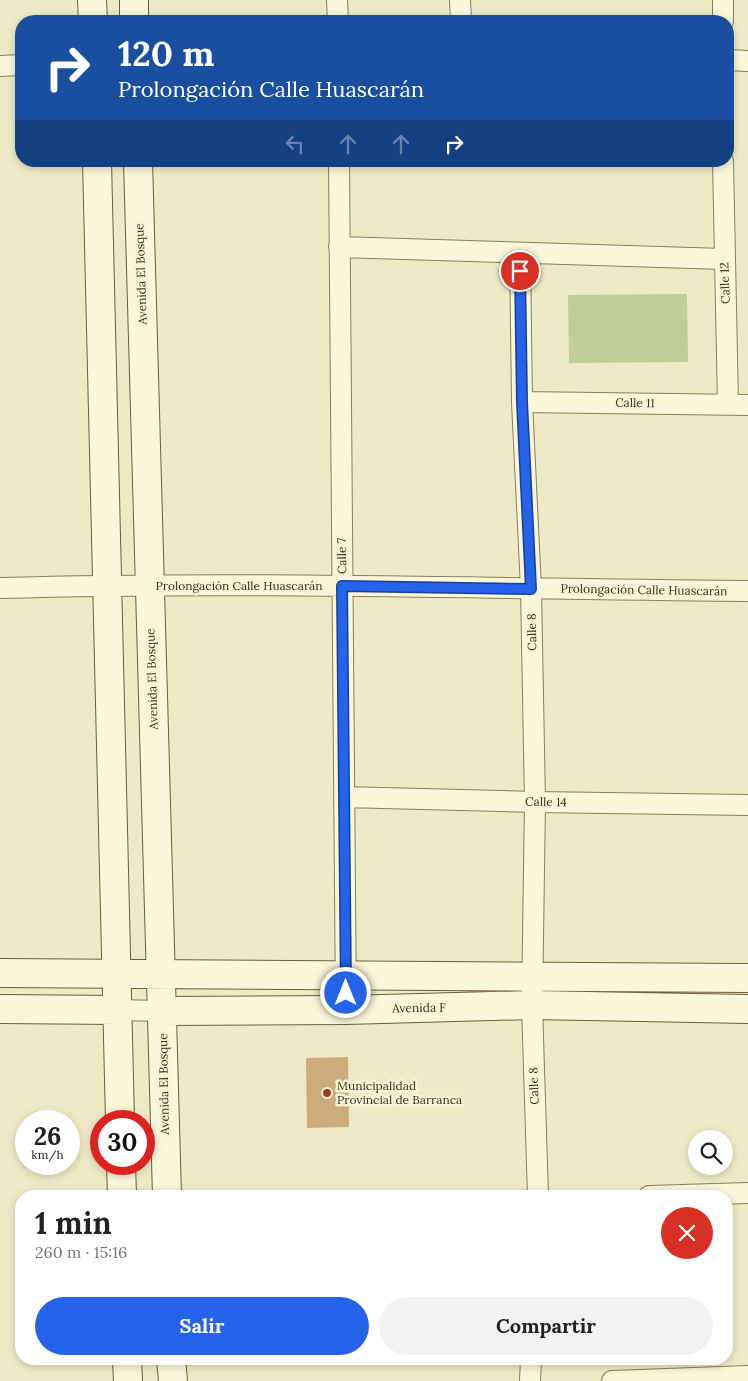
<!DOCTYPE html>
<html lang="es">
<meta charset="utf-8">
<style>
:root{--surface:#fff;--page:#f2f2f2;--text:#222;--muted:#767676;--accent:#2563eb}
body{margin:0;font-family:Lora,serif;background:var(--page);color:var(--text);height:100vh;display:flex;flex-direction:column;font-size:19px;white-space:nowrap}
*{box-sizing:border-box;margin:0}
p{font-size:16px;color:var(--muted)}
.icon{flex:none;width:28px;height:28px;fill:none;stroke:currentColor;stroke-width:2;stroke-linecap:round;stroke-linejoin:round}
.map{position:relative;flex:1;overflow:hidden}
.details{position:absolute;left:15px;top:1190px;width:718px;height:175px;display:flex;flex-direction:column;background:var(--surface);border-radius:20px;box-shadow:0 2px 8px #0003}
.details>*{flex:none}
.top-card{position:absolute;left:15px;top:15px;width:719px;height:152px;border-radius:20px;box-shadow:0 2px 8px #0003;background:#1a4fa0;color:#fff;overflow:hidden}
.controls{position:absolute;left:688px;top:1130px;display:grid;gap:10px}
.controls a{display:grid;place-items:center;width:45px;height:45px;border-radius:50%;background:var(--surface);box-shadow:0 2px 8px #0003;font-size:25px}
.speed{position:absolute;left:15px;top:1110px;display:flex;gap:10px;font-size:25px;font-weight:700;text-align:center}
.speed>*{display:grid;place-content:center;width:65px;height:65px;border-radius:50%;background:var(--surface);box-shadow:0 2px 8px #0003;line-height:1}
.speed small{font-size:12px;font-weight:400}
.speed .limit{border:8px solid #d22;background:#fff;color:#111}
.pin{position:absolute;display:grid;place-items:center;width:42px;height:42px;color:#fff;margin:-21px;border:2px solid #fff;border-radius:50%;box-shadow:0 1px 5px #0007}
.me{position:absolute;width:55px;margin:-28px;rotate:0deg;stroke-linejoin:round;filter:drop-shadow(0 0 4px #0008)}
.turn{display:flex;align-items:center;gap:18px;height:105px;padding:0 20px;font-size:22px}
.turn .icon{width:65px;height:65px;stroke-width:2.5}
.turn b{display:block;font-size:35px;line-height:42px}
.lanes{display:flex;align-items:center;height:48px;padding:0 20px;background:#0003;justify-content:center;gap:25px;direction:ltr}
.lanes .off{opacity:.35}
.round{display:grid;place-items:center;flex:none;width:52px;height:52px;border-radius:26px;background:var(--page)}
.summary{display:flex;align-items:center;justify-content:space-between;height:85px;padding:0 20px}
h1{font-size:30px;font-weight:700;line-height:38px}
.cta{display:flex;gap:10px;margin-top:auto;padding:10px 20px}
.cta a{flex:1;height:58px;border-radius:30px;background:var(--accent);color:#fff;font-size:20px;font-weight:700;line-height:58px;text-align:center}
.cta a+a{background:var(--page);color:var(--text)}
.map>svg:first-child{display:block}
.green{fill:#becd99}
.building{fill:#cdac7c}
.lines{fill:none;stroke-linecap:round;stroke-linejoin:round}
.street-casing{stroke:#8b7d5b;stroke-width:22}
.secondary-casing{stroke:#6d5e3e;stroke-width:30}
.street{stroke:#f9f6da;stroke-width:20}
.secondary{stroke:#f9f6da;stroke-width:28}
.route-casing{stroke:#184099;stroke-width:12}
.route{stroke:#2563eb;stroke-width:9}
.poi-dot{fill:#9a3e2b;stroke:#f6f3d6;stroke-width:2}
.labels{text-anchor:middle;stroke-width:5;stroke-linejoin:round;paint-order:stroke}
.street-label{font-size:12px;fill:#3b321f;stroke:#f6f3d6}
.poi-label{font-size:12px;fill:#3b321f;stroke:#f6f3d6;text-anchor:start}
</style>
<div class="map">
<svg width="748" height="1381" viewBox="0 0 748 1381">
<rect width="100%" height="100%" fill="#efeac6"/>
<path class="green" d="M687 294 688 362 569 363 568 295Z
M510 1190V1196H276V1191Z
M278 1359H510L509 1360 278 1365Z"/>
<path class="building" d="M348 1057 349 1127 307 1128 306 1058Z"/>
<g class="lines">
<g class="street-casing">
<path id="street" d="M337 0 338 21
M460 0 461 21
M723 21V0
M728 60 748 61
M0 66 21 65
M339 161 346 1010
M723 161 728 404
M339 247 724 259
M520 253 522 402 531 589 535 802 532 1005 538 1196
M522 402 748 405
M0 588C249 581 499 589 748 591
M344 797 535 802 748 805
M117 1010 162 1011
M649 1196 748 1193
M530 1381 531 1359
M612 1381 748 1376"/>
</g>
<g class="secondary-casing">
<path id="secondary" d="M92 0 93 21
M134 0V21
M97 161 120 1121
M138 161 167 1196
M0 973 748 978
M0 1009 117 1010
M162 1011 346 1010 532 1005 748 1009
M121 1164 122 1196
M127 1359 128 1381
M171 1359 173 1381"/>
</g>
<use href="#street" class="street"/>
<use href="#secondary" class="secondary"/>
</g>
<g class="lines">
<g class="route-casing">
<path id="route" d="M346 993 342 586 531 589 522 402 520 271"/>
</g>
<use href="#route" class="route"/>
</g>
<circle class="poi-dot" cx="327" cy="1093" r="5"/>
<g class="labels">
<g class="street-label">
<text transform="translate(141 274) rotate(-92)" y="4">Avenida El Bosque</text>
<text transform="translate(725 283) rotate(-92)" y="4">Calle 12</text>
<text transform="translate(635 403) rotate(1)" y="4">Calle 11</text>
<text transform="translate(342 556) rotate(-91)" y="4">Calle 7</text>
<text x="239" y="590">Prolongación Calle Huascarán</text>
<text transform="translate(644 590) rotate(1)" y="4">Prolongación Calle Huascarán</text>
<text transform="translate(532 632) rotate(-91)" y="4">Calle 8</text>
<text transform="translate(152 679) rotate(-92)" y="4">Avenida El Bosque</text>
<text transform="translate(546 802) rotate(1)" y="4">Calle 14</text>
<text transform="translate(419 1008) rotate(-1)" y="4">Avenida F</text>
<text transform="translate(164 1084) rotate(-91)" y="4">Avenida El Bosque</text>
<text transform="translate(534 1086) rotate(-92)" y="4">Calle 8</text>
</g>
<g class="poi-label">
<text x="337" y="1090">Municipalidad<tspan x="337" dy="14">Provincial de Barranca</tspan></text>
</g>
</g>
</svg>
<div class="controls">
<a><svg class="icon" aria-label="search" viewBox="0 0 24 24"><circle cx="10" cy="10" r="6"/><path d="M15 15l6 6"/></svg></a>
</div>
<div class="speed"><div>26<small>km/h</small></div><div class="limit">30</div></div>
<div class="pin" style="left:520px;top:271px;background:#d93025"><svg class="icon" aria-label="arrive" viewBox="0 0 24 24"><path d="M6 21V4h12l-3 4 3 4H6"/></svg></div>
<svg class="me" style="left:346px;top:993px" viewBox="-20 -20 40 40"><circle r="17" fill="#2563eb" stroke="#fff" stroke-width="3"/><path d="M0-11L8 9 0 5-8 9z" fill="#fff"/></svg>
<div class="top-card">
<div class="turn"><svg class="icon" aria-label="right" viewBox="0 0 24 24"><path d="M7 20v-9h11M14 6l5 5-5 5"/></svg><div><b>120 m</b>Prolongación Calle Huascarán</div></div>
<div class="lanes"><svg class="icon off" aria-label="left" viewBox="0 0 24 24"><path d="M17 20v-9H6M10 6l-5 5 5 5"/></svg><svg class="icon off" aria-label="ahead" viewBox="0 0 24 24"><path d="M12 20V5M6 11l6-6 6 6"/></svg><svg class="icon off" aria-label="ahead" viewBox="0 0 24 24"><path d="M12 20V5M6 11l6-6 6 6"/></svg><svg class="icon" aria-label="right" viewBox="0 0 24 24"><path d="M7 20v-9h11M14 6l5 5-5 5"/></svg></div>
</div>
<section class="details">
<div class="summary"><div><h1>1 min</h1><p>260 m · 15:16</p></div><a class="round" style="background:#d93025;color:#fff"><svg class="icon" aria-label="close" viewBox="0 0 24 24"><path d="M6 6l12 12M18 6L6 18"/></svg></a></div>
<div class="cta"><a>Salir</a><a>Compartir</a></div>
</section>
</div>
